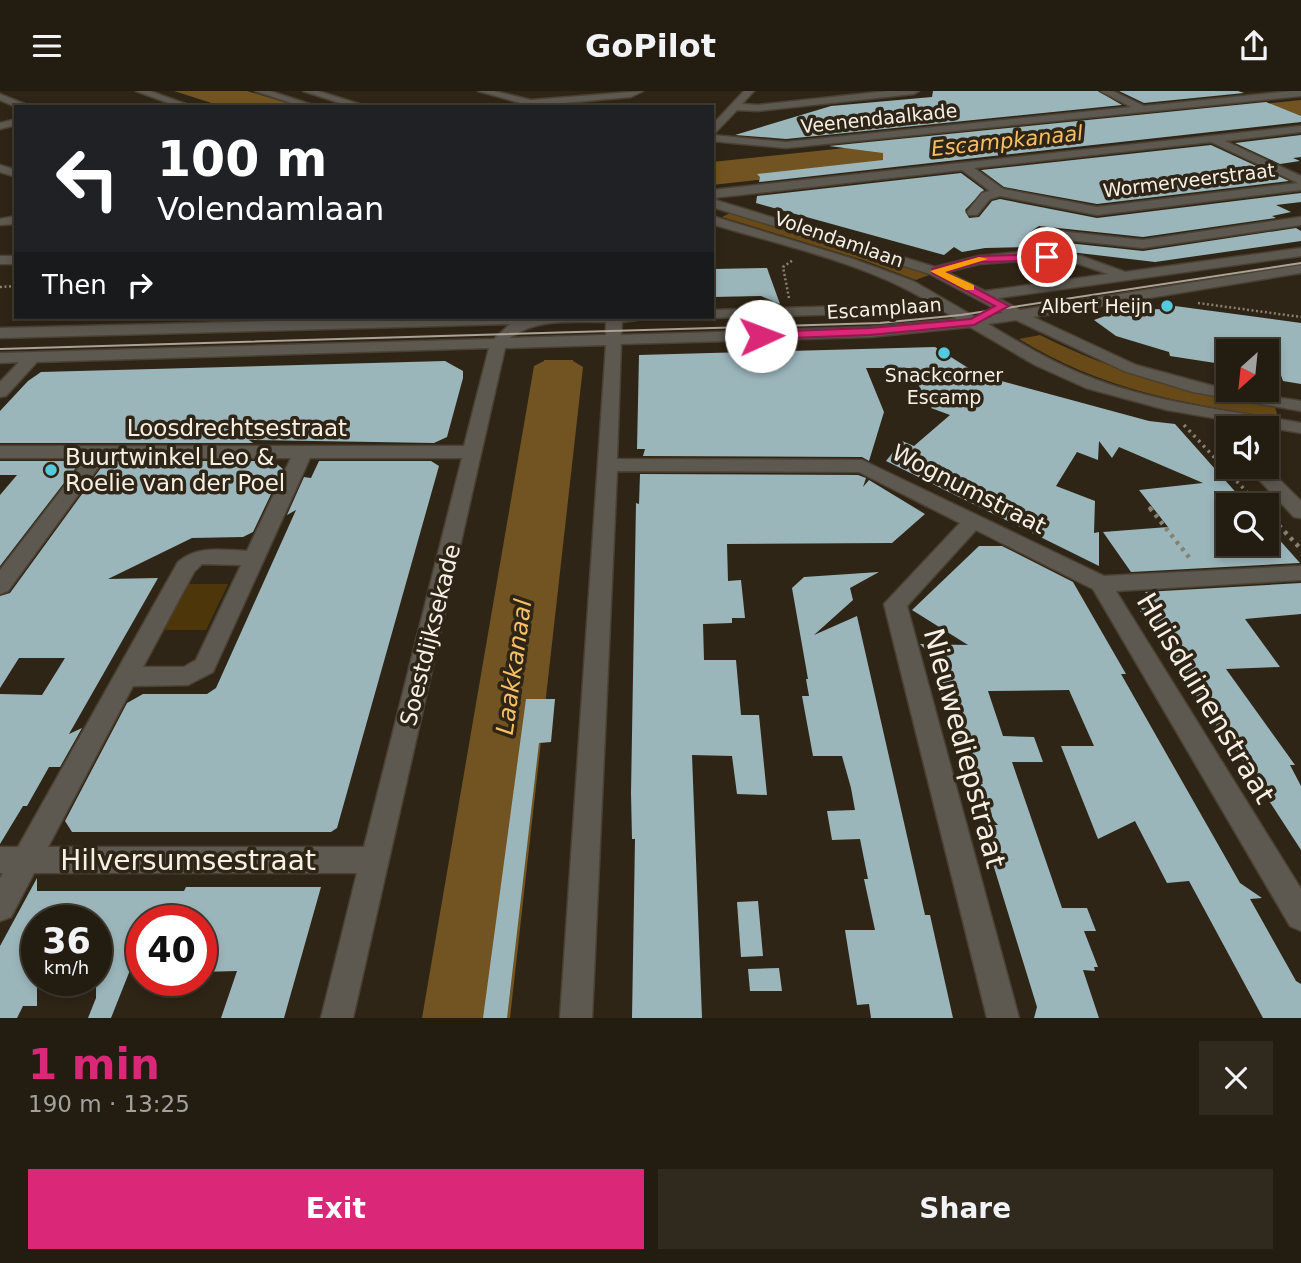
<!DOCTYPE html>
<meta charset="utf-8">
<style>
:root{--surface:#231c10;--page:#2f291e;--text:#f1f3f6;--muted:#a3a19f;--line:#403a30;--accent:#db2777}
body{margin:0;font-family:"DejaVu Sans",sans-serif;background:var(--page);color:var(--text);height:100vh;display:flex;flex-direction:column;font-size:26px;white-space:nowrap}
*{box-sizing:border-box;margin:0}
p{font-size:23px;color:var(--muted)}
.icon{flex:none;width:38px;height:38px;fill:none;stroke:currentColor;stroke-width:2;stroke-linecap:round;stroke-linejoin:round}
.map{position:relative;height:927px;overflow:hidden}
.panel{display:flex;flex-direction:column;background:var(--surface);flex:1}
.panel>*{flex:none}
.hud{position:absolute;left:14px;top:14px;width:700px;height:214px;border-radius:0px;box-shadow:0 4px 10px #0003,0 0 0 2px var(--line);background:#202124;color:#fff;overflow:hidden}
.needle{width:46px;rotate:207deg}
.controls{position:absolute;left:1216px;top:248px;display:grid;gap:14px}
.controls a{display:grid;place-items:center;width:63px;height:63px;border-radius:0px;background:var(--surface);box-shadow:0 4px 10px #0003,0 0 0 2px var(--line);font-size:35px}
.speed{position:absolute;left:21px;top:814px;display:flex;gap:14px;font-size:35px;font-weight:700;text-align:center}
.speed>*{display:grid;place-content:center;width:91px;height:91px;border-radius:50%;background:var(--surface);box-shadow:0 4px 10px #0003,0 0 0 2px var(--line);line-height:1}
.speed small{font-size:18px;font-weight:400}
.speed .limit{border:10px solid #d22;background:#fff;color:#111}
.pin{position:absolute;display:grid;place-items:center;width:60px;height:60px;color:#fff;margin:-30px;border:4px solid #fff;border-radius:50%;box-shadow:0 2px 7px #0007}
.me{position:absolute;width:77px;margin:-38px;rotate:88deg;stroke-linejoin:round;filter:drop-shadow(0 0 5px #0008)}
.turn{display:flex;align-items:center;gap:24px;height:147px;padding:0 28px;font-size:32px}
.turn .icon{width:91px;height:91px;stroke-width:2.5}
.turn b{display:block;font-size:49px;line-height:60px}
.then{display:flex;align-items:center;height:66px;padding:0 28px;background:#0003;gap:14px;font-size:26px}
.round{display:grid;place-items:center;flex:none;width:74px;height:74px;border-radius:0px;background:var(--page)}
.summary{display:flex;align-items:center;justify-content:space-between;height:119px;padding:0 28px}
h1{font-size:42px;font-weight:600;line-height:52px;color:var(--accent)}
.action{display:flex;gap:14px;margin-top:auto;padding:14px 28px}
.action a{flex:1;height:80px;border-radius:0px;background:var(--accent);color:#fff;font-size:28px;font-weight:600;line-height:80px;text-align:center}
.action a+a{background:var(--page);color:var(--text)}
header{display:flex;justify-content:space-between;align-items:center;height:91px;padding:0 28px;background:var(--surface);font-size:32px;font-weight:600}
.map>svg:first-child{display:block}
.green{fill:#4d360a}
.forest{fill:#674a17}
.water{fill:#715422}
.pier{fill:#2f2516}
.building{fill:#9bb6bb}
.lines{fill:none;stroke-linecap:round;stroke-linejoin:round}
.minor-casing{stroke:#4b4133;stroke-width:3}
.path-far2{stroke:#888073;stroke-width:2.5;stroke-dasharray:2 2.5;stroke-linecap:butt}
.path-far1{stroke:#888073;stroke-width:3.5;stroke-dasharray:2.5 4.5;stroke-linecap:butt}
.path{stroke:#888073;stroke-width:4.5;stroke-dasharray:3.5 5;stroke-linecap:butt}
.minor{fill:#5d5850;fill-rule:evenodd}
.tram{stroke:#aba397;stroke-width:2}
.route{fill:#db2777;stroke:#8e194d;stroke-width:2}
.slow{fill:#f59e0b}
.poi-dot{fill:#54cade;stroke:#2f2516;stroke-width:2.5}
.labels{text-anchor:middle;stroke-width:7;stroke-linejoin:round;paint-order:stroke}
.far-street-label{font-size:19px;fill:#f7f0e6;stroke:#2f2516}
.far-poi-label{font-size:19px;fill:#f7f0e6;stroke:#2f2516;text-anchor:end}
.far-water-label{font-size:21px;font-style:italic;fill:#f8c065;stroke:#2f2516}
.street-label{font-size:23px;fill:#f7f0e6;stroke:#2f2516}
.poi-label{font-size:23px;fill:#f7f0e6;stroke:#2f2516;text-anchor:start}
.water-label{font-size:24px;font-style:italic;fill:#f8c065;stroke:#2f2516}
.near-street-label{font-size:28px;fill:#f7f0e6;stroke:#2f2516}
</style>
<header><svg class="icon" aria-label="menu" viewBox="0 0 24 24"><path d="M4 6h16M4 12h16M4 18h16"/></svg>GoPilot<svg class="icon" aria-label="share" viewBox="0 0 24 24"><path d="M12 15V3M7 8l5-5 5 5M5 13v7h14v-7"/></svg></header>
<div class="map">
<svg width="1301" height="927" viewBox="0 0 1301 927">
<rect width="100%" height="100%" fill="#2f2516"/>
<path class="green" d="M187 493H228L206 539H163Z"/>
<path class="forest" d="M732 121 910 177 929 184 916 189 863 169 722 126Z
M1040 244C1120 284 1187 301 1275 315L1278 328C1181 311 1104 300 1019 248Z"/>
<path class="water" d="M174 0H247L300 16H224Z
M1301 9V30L712 94V71Z
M550 226H579L573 270 583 276 510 927H422L534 275 544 270Z"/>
<path class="pier" d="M547 226H583L576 269H539Z"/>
<path class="building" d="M933 0H1098L1122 14 786 48 735 44 831 15 932 6Z
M1119 0H1238L1244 2 1144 12Z
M1266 11 1301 25V31L759 91 760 86 757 83 883 69V62L829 55Z
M1301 44V66L1293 67 1300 70 1280 73 1235 52Z
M1211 54 1289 90 1097 113 1004 96 981 79Z
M961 82 984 99 965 119 969 127 979 126 992 110 1000 108 1097 127 1301 102V111L1276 114 1291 121 1272 125 1276 127 1143 146 1039 135 1030 141 1039 149 1143 160 1296 137 1301 140V150L1155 171 1028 156 985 157 962 161 954 156 944 164 756 112 757 105Z
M767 177 780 213 761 205 712 206V178Z
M1160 213 1301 232V293L1283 290 1273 261H1228V274L1170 265 1169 261 1116 245 1094 229 1119 220 1161 218Z
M935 256 973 280 994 288 1149 330 1175 333 1248 415H1228V453H1267V435L1300 472 1131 481 1103 441 1168 436 1139 399 1203 392 1119 356 1112 367 1099 350 1098 369 1077 361 1056 395 1095 410 1094 442 1099 441V475L886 370 902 350 914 355 950 324 931 317 936 311 924 305 910 277H866L884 321 869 370 862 366 643 365 645 358H637L639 264Z
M445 270 463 280V287L447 346 434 352 249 349 253 352H0V320L28 290 41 281Z
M0 370H81L0 475V404L17 384H0Z
M106 370H273L283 378 253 441 243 446 192 447 108 488 158 487 69 643 82 637 60 676H49L27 715H23L0 753V603L42 604 65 567H19L0 597V505L10 502Z
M319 370H431L439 375 337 737 331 741H72L65 730 127 612 143 603H207L216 597 296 419 287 424 304 386 311 387Z
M640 383 858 384 866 387 863 396 869 389 925 423 892 452 727 453 728 490 741 489 745 527H732V532L703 533 704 569H736L741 624H759L767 704 737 703 732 665 692 664 702 927H632L635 748H632L631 702 636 412 639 413Z
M979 455H1002L1073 491 1126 583H1121L1240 792 1262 807 1250 808 1296 890 1301 893V927H1263L1189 790 1167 792 1135 730 1098 748 1061 655H1094L1069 599 988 600 1003 645 1034 646 1043 671H1012L1062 817H1087L1096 840H1084L1098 876H1094L1095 880 1083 879 1099 927H1034L1037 916 981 734H998L961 693H983L961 666 957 649 953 644 956 637 947 626 951 619 944 612 934 575 936 569 920 553 968 554 912 519Z
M879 481 850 497 853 509 814 544 857 525 925 824H930L953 927H871L869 913 857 914 845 839H875L864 788H868L860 748 832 749 827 720 855 719 851 697 842 665H813L802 605H809L806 588H808L792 497 804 486Z
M1301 492V523L1245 528 1280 576 1226 578 1295 674H1290L1301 695V759L1234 656 1231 657 1225 648 1140 520H1143L1141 517 1156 516 1145 501Z
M526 608H555L551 651 539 652 507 927H483Z
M37 787V800H184L186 796H321L284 927H221L237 880 201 881V830H142V849L111 927H88L96 907V830H37V915H23L17 927H0V855Z
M758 810 763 865 741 866 737 811Z
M779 877 782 900H750L748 878Z"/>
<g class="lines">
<g class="minor-casing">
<path id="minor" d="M136 0H150L194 16H179Z
M255 0H270L319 16H303Z
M303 0H318L369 16H352Z
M478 0H494L531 9 643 0 631 6 531 15Z
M744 0H754L742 13 758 14 888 0H919L914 3 758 20 737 19 713 44 786 51 1131 16 1100 0H1113L1144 15 1292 0H1301V5L786 57 712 50V34Z
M0 3 27 14 29 16H16L0 9Z
M16 28V34L0 38V32Z
M1301 35V41L1225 50 1301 85V99L1097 124 1000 105 990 108 977 124H969L967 121 982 102 990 100 962 79 712 107V99ZM1211 51 1298 92 1097 116 1003 98 974 77Z
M0 74 16 79V86L0 81Z
M712 108 935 176 979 165 1030 160 1081 165 1125 181 1301 157V165L998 207 1020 219 1301 174V182L1033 226 1136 274 1228 299 1301 310V320L1193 301 1124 280 1016 229 988 233C1023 254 1058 275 1097 289 1162 313 1233 320 1301 332V342L1167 319 1086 297 1035 274 970 236 870 246 621 253 617 368 862 369 1104 485 1301 475V489L1116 500 1301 798V840L1290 835 1093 498 976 439 907 515 1019 927H987L884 513 960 432 859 381 617 380 592 927H560L606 254 505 257 353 927H321L357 782H34L11 826 0 830V787L3 782H0V756H18L178 471C198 454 223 459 247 460L291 367H105L8 500 0 503V479L86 367H0V355H464L489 257 37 271 6 305 0 306V291L19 271 0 272V262L494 248 510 233 0 247V237L437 226H639L637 229 622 231 621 244 870 236 957 228 938 217 885 222 707 227 712 226V219L885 214 926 209C862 171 783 155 712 133V125L850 167 913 190 975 226 1003 222 930 183 712 116ZM1030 169 1079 173 1108 183 985 200 947 181 979 173ZM606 231V244L510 247C536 227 575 231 606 231ZM310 367H462L364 756H48L133 595 188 594 213 581ZM202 473 241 474 196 569 184 576H143L194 481Z
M16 125V133L0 134V128Z
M1301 126V134L1143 157 1039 146 1032 142 1039 138 1143 149Z
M0 165H16V173H0Z
M1247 376H1267L1301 410V427L1294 426Z"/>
</g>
<path class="path-far2" d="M0 196 16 195
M789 207 783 176 793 169
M1198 212 1301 226"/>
<path class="path-far1" d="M1184 334 1260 415
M1149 416 1151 418"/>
<path class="path" d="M1150 417 1192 470
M1267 422 1301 458"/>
<use href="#minor" class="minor"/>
<path class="tram" d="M0 258 880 232 961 224 1301 172"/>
</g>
<path class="route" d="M1047 163 1051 164V169L981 171 945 181 1009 215 974 234 870 244 761 248 755 245 761 241 870 237 971 228 995 215 932 182V178L981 165Z"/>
<path class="slow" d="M979 166 988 168 945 181 974 194V199H966L930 180Z"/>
<g class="poi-dot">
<circle cx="1167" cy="215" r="7"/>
<circle cx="944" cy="262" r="7"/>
<circle cx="51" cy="379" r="7"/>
</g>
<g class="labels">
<g class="far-street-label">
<text transform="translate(879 27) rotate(-6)" y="7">Veenendaalkade</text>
<text transform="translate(1189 89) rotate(-7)" y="7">Wormerveerstraat</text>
<text transform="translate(839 148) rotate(19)" y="7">Volendamlaan</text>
<text transform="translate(884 217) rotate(-4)" y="7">Escamplaan</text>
</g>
<g class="far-poi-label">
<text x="1153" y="222">Albert Heijn</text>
<text x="944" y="291" text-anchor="middle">Snackcorner<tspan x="944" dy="22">Escamp</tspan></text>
</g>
<g class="far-water-label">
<text transform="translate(1007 50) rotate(-6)" y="7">Escampkanaal</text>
</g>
<g class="street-label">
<text x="237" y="345">Loosdrechtsestraat</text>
<text transform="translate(969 398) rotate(27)" y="8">Wognumstraat</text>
<text transform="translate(430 544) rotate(-76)" y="8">Soestdijksekade</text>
</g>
<g class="poi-label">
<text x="65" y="374">Buurtwinkel Leo &amp;<tspan x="65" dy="26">Roelie van der Poel</tspan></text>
</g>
<g class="water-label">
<text transform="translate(514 576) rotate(-82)" y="8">Laakkanaal</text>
</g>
<g class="near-street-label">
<text transform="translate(1206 607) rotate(59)" y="10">Huisduinenstraat</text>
<text transform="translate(965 657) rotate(75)" y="10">Nieuwediepstraat</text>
<text x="188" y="779">Hilversumsestraat</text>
</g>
</g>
</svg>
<div class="controls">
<a><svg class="needle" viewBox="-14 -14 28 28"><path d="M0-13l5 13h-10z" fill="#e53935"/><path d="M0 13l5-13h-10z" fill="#a3a19f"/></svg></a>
<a><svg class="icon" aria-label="sound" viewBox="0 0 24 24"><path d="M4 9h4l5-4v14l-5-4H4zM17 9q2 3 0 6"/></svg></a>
<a><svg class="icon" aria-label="search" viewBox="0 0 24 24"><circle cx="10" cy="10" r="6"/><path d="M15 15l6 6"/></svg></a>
</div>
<div class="speed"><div>36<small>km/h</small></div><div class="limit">40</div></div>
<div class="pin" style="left:1047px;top:166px;background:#d93025"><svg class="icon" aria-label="arrive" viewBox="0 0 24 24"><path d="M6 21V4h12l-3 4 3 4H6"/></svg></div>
<svg class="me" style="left:761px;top:245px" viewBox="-20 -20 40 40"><circle r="19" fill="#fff"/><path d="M0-13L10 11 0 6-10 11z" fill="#db2777"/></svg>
<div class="hud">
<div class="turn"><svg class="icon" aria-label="left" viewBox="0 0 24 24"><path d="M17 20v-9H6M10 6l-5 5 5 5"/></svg><div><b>100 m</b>Volendamlaan</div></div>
<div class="then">Then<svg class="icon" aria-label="right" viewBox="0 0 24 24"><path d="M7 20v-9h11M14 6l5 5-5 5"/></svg></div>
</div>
</div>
<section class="panel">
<div class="summary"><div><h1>1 min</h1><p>190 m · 13:25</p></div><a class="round"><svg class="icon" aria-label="close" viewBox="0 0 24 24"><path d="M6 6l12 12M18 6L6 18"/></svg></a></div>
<div class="action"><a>Exit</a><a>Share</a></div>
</section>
